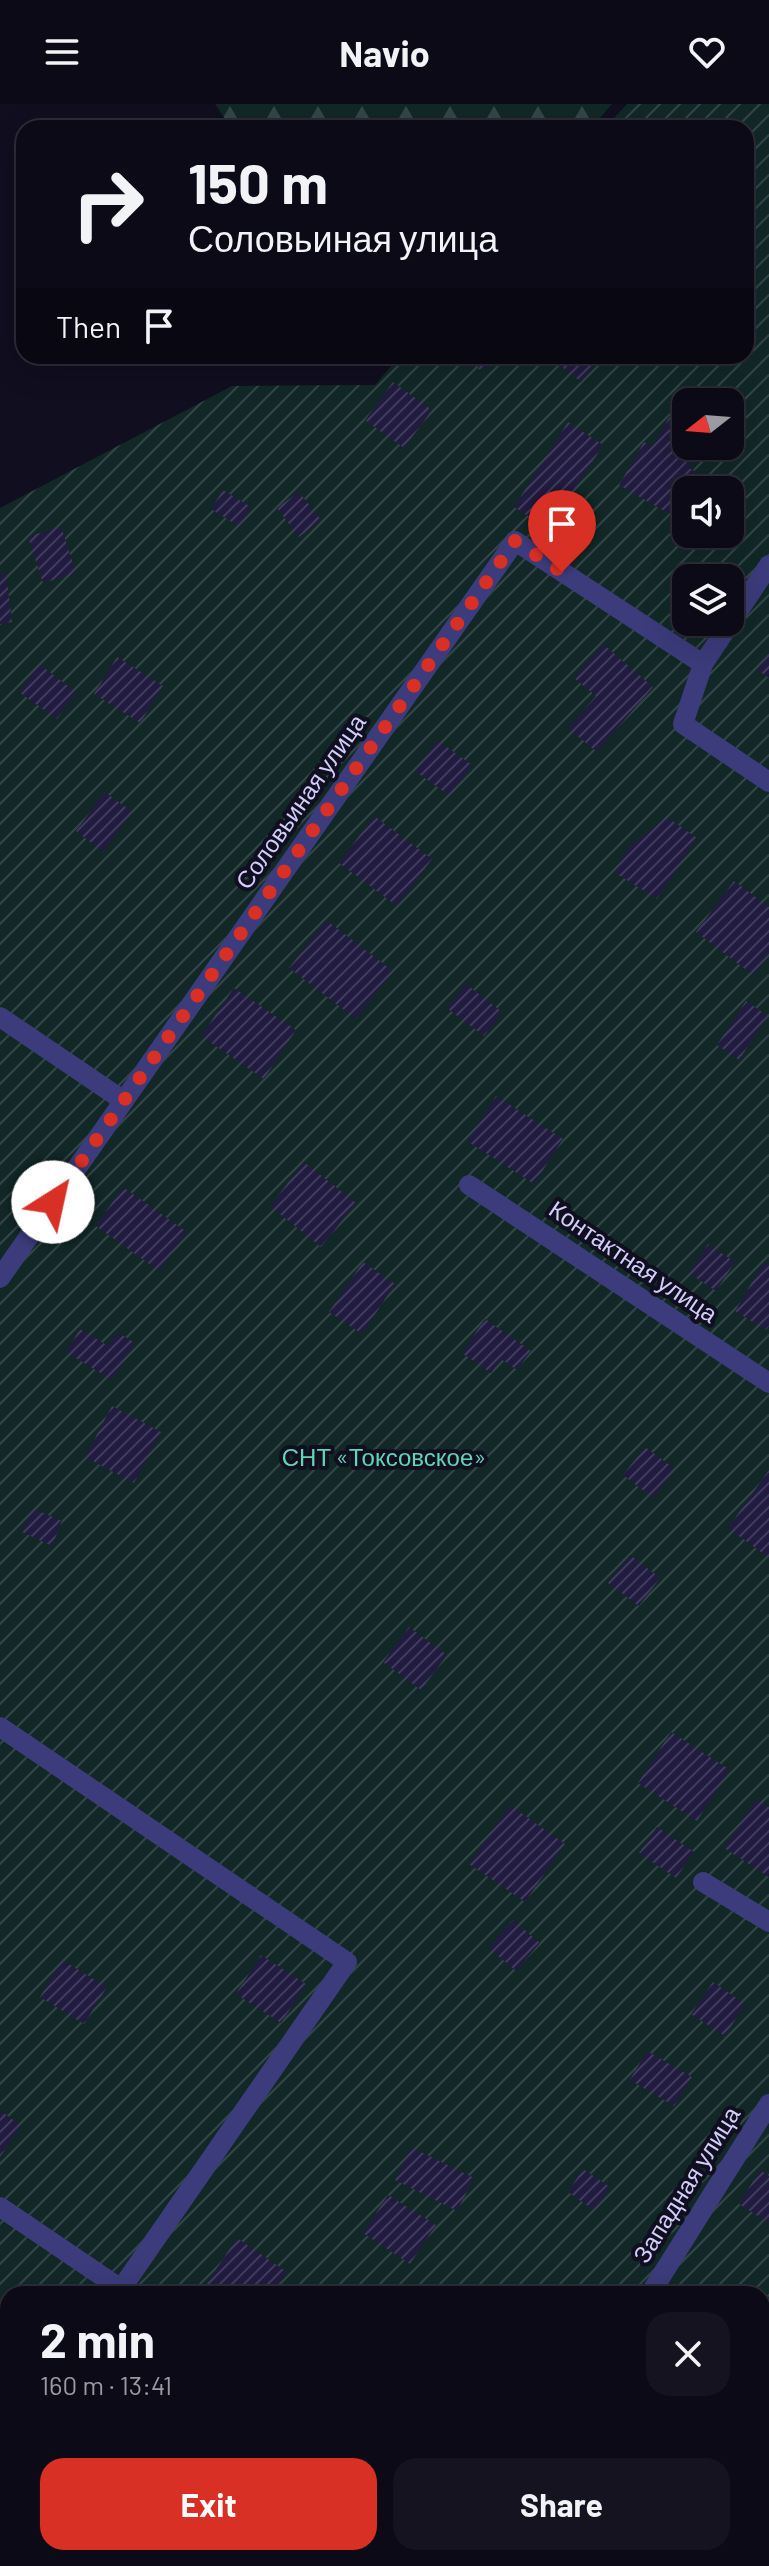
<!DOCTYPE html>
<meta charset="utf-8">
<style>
:root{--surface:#0c0a17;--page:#151320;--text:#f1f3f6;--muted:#9a9aa1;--line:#2c2b36;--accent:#d93025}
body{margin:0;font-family:Barlow,sans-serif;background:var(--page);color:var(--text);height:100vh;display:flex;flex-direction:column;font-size:30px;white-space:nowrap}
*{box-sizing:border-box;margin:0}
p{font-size:26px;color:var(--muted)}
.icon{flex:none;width:44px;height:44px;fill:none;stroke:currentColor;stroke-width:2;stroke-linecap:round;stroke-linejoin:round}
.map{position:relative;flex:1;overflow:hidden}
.panel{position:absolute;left:0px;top:2182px;width:770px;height:280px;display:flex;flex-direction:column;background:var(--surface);border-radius:24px 24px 0 0;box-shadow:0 8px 32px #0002,0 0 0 2px var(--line)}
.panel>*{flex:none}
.banner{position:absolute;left:16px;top:16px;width:738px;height:244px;border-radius:24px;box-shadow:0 8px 32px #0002,0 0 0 2px var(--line);background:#0c0a17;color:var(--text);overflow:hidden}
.needle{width:52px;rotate:253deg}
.tools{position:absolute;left:672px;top:284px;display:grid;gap:16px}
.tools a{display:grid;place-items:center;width:72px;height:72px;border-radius:16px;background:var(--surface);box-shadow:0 8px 32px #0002,0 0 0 2px var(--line);font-size:40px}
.pin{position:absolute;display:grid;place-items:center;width:68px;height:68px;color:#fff;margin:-82px -34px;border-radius:50% 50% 50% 0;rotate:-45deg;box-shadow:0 0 8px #0007}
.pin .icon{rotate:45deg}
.me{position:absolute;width:88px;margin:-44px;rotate:35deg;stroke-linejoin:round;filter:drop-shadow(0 0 6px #0008)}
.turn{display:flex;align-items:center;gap:28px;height:168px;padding:0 40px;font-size:36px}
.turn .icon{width:104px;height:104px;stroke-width:2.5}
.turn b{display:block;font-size:56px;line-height:68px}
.then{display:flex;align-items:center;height:76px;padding:0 40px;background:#0003;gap:16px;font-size:30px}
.round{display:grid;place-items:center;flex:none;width:84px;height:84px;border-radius:24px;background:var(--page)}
.overview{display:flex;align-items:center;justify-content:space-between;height:136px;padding:0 40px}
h1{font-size:48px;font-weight:700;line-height:60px}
.action{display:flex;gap:16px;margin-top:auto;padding:16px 40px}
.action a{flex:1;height:92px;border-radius:24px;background:var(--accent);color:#fff;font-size:32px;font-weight:700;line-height:92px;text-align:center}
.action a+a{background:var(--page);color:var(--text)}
header{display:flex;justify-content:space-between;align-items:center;height:104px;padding:0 40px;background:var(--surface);font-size:36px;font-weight:700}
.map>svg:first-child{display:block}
.forest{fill:url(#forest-firs)}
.garden{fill:url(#garden-furrows);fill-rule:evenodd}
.building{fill:url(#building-hatch)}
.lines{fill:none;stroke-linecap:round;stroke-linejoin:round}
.minor{stroke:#3c3b7b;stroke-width:20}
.route{stroke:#d93025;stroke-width:14;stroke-dasharray:0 25.2}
.labels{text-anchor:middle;stroke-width:8;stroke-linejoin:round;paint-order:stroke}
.street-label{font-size:24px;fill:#d2cefc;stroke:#100e1f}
.park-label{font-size:24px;fill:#5fd7b5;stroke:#100e1f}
</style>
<header><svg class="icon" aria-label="menu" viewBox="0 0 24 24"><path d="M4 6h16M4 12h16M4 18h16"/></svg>Navio<svg class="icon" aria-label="heart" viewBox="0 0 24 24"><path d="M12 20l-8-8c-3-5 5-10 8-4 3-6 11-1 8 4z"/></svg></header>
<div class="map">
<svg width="769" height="2462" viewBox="0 0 769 2462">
<defs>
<pattern id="forest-firs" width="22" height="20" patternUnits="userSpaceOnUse" patternTransform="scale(2)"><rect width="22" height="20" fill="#112827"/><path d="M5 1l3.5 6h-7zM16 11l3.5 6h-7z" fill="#334647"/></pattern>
<pattern id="garden-furrows" width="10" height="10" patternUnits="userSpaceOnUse" patternTransform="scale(2)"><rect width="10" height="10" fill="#112827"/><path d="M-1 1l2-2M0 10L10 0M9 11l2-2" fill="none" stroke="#334647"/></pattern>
<pattern id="building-hatch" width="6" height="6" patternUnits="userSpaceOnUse" patternTransform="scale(2)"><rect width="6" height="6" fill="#211b3f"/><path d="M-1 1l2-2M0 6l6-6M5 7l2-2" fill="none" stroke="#403b5c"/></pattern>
</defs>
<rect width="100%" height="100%" fill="#100e1f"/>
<path class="forest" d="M215 0H612L591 24H231Z"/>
<path class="garden" d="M627 0H769V2462H121L106 2454H762V2190H8V2388L0 2382V404L232 282 375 281 400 252H746V24H605ZM686 298H730V342H686ZM686 386H730V430H686ZM686 474H730V518H686Z"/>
<path class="building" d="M474 252H518L479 266Z
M557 252H601L581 278 554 257Z
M393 278 432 306 404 344 365 316Z
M673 307 686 315V342H702L689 364 696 368 671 411 619 381 644 338 652 343Z
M568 318 603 341 572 390 589 401 566 436 514 403Z
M223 386 251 403 240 423 211 405Z
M299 388 321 416 299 433 277 404Z
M61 422 76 469 43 479 28 433Z
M6 469 12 518 0 520V470Z
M603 540 653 583 597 648 568 624 596 592 574 574Z
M769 548V574L757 566Z
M117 553 163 582 140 619 94 590Z
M39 560 76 588 57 615 19 588Z
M437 636 472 661 450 692 415 667Z
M105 688 132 708 103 748 76 727Z
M374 712 432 755 397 802 339 759Z
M667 713 697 734 657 795 614 768 629 742Z
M734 777 769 803V850L753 871 696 828Z
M326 816 393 867 356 915 289 864Z
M466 880 502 908 484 932 447 904Z
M234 884 296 926 264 975 201 932Z
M746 897 768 912 739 956 717 941Z
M496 992 563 1035 534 1080 467 1037Z
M304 1058 356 1099 321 1143 270 1102Z
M123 1083 187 1128 159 1167 96 1122Z
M708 1140 735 1158 716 1187 689 1169Z
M363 1158 395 1180 362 1230 329 1208Z
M764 1158 769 1161V1222L766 1226 735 1207Z
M485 1215 531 1247 517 1266 501 1255 491 1269 462 1249Z
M80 1225 108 1242 117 1228 135 1239 112 1276 66 1248Z
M112 1302 161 1328 134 1379 85 1353Z
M645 1343 675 1365 653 1394 623 1371Z
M769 1366V1454L728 1424Z
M32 1404 62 1417 52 1442 22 1428Z
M630 1451 660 1474 639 1502 608 1479Z
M409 1523 447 1551 421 1586 383 1558Z
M671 1628 730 1666 697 1717 638 1679Z
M756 1695 769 1703V1773L724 1744Z
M510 1701 565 1740 525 1798 469 1760Z
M657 1723 694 1748 676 1774 639 1749Z
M513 1816 540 1839 516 1867 489 1844Z
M261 1851 306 1880 281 1919 236 1890Z
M62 1856 107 1883 84 1920 40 1893Z
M713 1878 745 1900 725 1932 691 1910Z
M647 1947 692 1973 674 2002 630 1976Z
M0 2006 21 2022 0 2053Z
M411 2043 474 2074 457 2107 395 2076Z
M583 2065 610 2083 595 2107 568 2088Z
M760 2066 769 2072V2119L739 2100Z
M388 2091 436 2121 410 2160 363 2129Z
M237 2134 287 2168 272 2190H204L201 2188Z
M8 2311V2351L0 2345V2322Z"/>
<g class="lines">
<path class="minor" d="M769 461 703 560 683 620 769 678
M0 913 124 997
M469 1081 769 1279
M0 1174 515 437 703 560
M0 1623 347 1858 121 2185 0 2103
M703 1778 769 1818
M650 2190 769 2000
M470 2462 476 2454"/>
</g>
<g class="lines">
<path class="route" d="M53 1098 515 437 562 468"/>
</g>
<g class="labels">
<g class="street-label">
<text transform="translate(301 698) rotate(-55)" y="8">Соловьиная улица</text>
<text transform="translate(633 1158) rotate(34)" y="8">Контактная улица</text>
<text transform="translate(687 2081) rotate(-58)" y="8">Западная улица</text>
</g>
<g class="park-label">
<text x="384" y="1362">СНТ «Токсовское»</text>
</g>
</g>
</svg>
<div class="tools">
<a><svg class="needle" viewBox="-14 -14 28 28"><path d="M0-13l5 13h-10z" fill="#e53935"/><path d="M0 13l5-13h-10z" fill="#9a9aa1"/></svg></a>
<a><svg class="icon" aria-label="sound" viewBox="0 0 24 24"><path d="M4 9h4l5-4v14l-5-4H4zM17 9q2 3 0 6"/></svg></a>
<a><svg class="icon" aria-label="layers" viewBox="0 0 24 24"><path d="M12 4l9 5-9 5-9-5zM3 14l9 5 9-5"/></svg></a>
</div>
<div class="pin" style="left:562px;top:468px;background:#d93025"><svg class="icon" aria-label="arrive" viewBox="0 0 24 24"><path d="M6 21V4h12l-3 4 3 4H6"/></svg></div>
<svg class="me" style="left:53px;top:1098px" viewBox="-20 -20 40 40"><circle r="19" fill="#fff"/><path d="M0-13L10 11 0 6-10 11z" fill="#d93025"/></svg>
<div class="banner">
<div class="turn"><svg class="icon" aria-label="right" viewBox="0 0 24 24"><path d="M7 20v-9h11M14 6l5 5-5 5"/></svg><div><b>150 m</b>Соловьиная улица</div></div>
<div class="then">Then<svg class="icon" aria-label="arrive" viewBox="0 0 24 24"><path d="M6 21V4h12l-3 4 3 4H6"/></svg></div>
</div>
<section class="panel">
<div class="overview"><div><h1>2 min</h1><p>160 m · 13:41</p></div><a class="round"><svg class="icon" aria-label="close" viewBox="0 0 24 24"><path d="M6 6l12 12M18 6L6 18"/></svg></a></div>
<div class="action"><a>Exit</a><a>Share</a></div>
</section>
</div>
